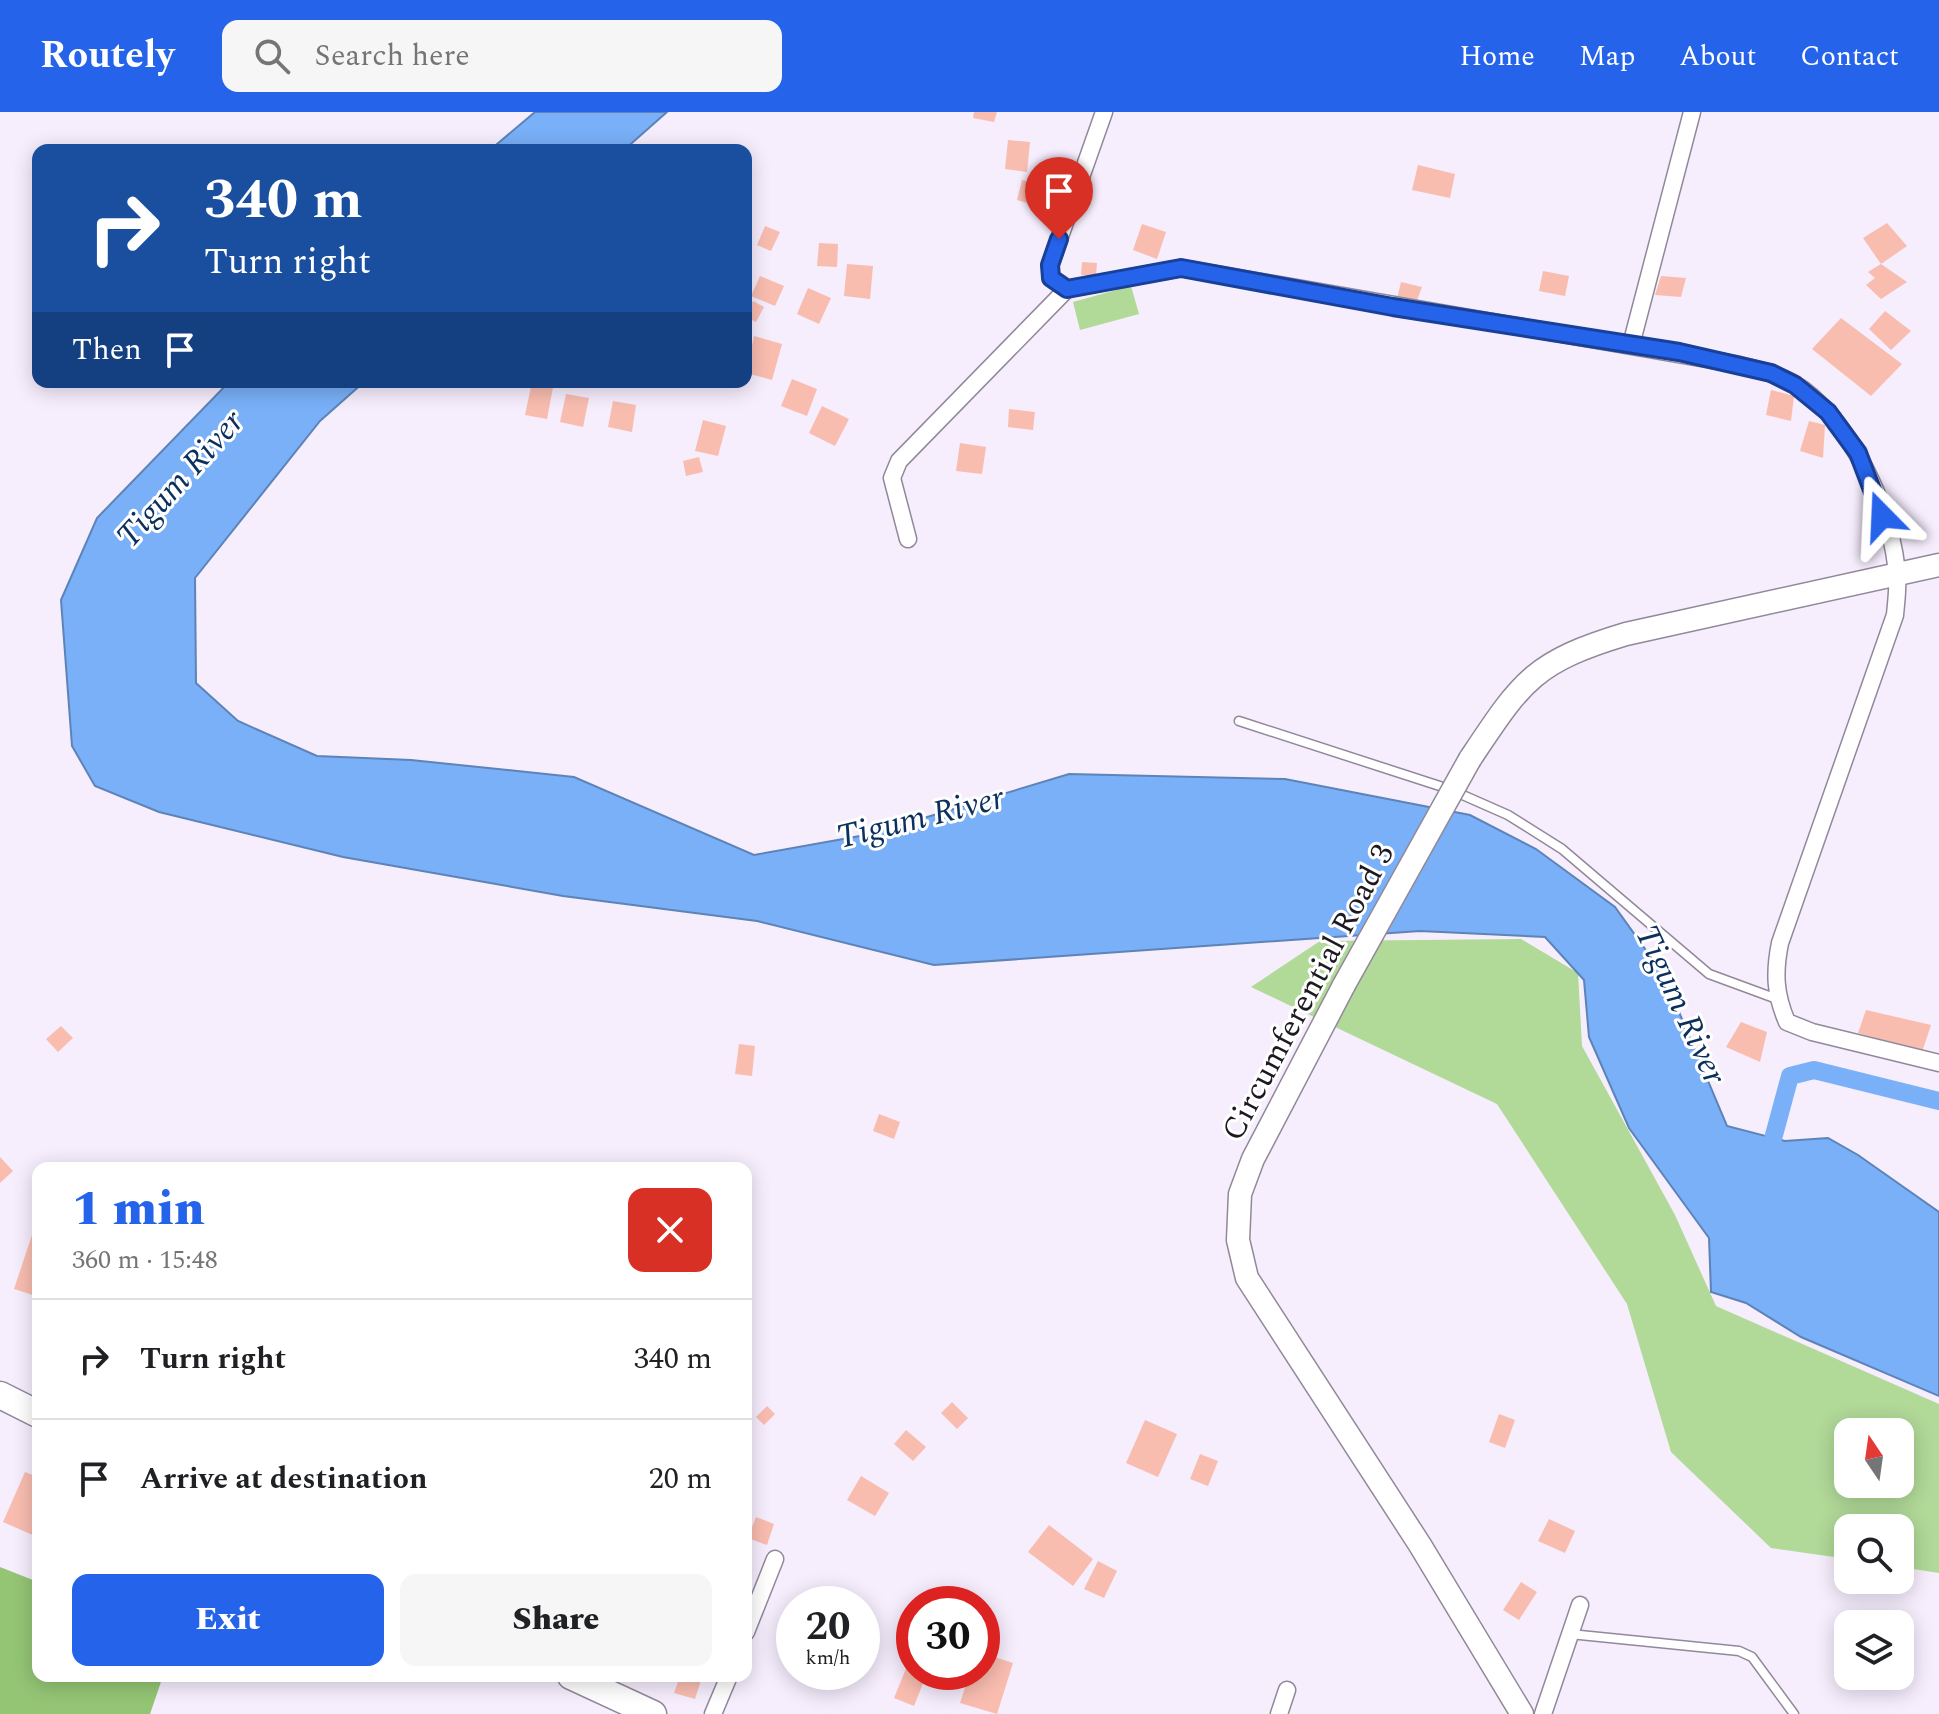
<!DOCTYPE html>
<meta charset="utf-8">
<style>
:root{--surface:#fff;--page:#f6f6f6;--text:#202124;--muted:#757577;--line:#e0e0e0;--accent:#2563eb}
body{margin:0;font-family:Spectral,serif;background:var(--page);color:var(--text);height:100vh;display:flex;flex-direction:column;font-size:30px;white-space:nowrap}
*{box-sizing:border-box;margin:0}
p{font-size:26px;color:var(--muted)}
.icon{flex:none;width:44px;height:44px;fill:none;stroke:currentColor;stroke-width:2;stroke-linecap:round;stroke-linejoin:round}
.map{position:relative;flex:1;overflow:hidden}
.drawer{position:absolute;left:32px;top:1050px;width:720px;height:520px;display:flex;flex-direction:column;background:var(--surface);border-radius:16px;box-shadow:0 4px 20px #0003}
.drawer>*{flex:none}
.top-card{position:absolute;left:32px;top:32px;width:720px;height:244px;border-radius:16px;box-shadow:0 4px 20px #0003;background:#1a4fa0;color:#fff;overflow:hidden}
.needle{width:52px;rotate:347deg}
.tools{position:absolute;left:1834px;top:1306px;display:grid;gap:16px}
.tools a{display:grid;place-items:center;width:80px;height:80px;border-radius:16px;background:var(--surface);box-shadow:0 4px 20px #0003;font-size:40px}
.speed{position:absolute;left:776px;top:1474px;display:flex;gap:16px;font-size:40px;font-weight:700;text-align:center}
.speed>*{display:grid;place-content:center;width:104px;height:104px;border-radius:50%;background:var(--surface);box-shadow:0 4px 20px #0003;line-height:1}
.speed small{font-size:20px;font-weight:400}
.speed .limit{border:12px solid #d22;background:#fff;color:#111}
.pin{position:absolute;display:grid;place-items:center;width:68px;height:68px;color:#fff;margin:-82px -34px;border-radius:50% 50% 50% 0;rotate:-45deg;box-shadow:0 0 8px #0007}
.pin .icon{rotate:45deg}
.me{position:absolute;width:88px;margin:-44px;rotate:339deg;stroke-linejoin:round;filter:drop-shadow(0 0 6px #0008)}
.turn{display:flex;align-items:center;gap:28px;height:168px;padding:0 40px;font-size:36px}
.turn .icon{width:104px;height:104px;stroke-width:2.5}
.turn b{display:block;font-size:56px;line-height:68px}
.then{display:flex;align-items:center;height:76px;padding:0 40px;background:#0003;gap:16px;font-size:30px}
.round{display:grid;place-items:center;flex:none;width:84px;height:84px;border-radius:16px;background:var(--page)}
.headline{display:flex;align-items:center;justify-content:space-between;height:136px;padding:0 40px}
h1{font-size:48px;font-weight:800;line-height:60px;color:var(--accent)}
.cta{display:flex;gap:16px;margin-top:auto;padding:16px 40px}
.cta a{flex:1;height:92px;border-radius:16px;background:var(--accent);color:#fff;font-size:32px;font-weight:800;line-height:92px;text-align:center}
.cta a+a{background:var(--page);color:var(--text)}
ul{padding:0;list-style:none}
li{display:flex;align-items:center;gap:24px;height:120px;padding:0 40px;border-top:2px solid var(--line)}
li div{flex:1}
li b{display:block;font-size:30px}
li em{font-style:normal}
header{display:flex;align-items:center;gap:48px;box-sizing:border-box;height:112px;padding:0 40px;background:var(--accent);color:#fff}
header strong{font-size:38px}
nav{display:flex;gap:44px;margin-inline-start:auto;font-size:28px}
.search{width:560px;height:72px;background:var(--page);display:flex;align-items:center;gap:20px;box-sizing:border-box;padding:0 28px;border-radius:16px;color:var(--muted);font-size:30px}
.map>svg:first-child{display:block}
.green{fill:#b1d998;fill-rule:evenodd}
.forest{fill:#94c574}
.water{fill:#79b0f8;stroke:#5d83b7;stroke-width:2}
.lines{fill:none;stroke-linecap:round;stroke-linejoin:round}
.canal{stroke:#79b0f8;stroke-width:18}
.building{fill:#f9bdb0}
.lane-casing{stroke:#92889a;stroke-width:11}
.street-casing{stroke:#92889a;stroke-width:19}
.secondary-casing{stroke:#92889a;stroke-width:25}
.primary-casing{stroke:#92889a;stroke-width:29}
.lane{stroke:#fff;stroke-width:8}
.street{stroke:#fff;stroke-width:16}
.secondary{stroke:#fff;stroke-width:22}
.primary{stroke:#fff;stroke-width:26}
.secondary-bridge-casing{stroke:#92889a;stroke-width:25;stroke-linecap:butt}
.secondary-bridge{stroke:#fff;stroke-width:22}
.route-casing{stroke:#184099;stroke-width:20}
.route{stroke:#2563eb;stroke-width:14}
.labels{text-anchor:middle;stroke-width:6;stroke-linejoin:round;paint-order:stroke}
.street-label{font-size:32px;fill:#1d1920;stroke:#fff}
.water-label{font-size:34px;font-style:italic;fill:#0b305d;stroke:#fff}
</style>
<header>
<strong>Routely</strong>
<div class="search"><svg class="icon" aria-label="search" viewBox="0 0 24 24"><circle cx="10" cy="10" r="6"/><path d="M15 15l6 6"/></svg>Search here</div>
<nav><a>Home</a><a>Map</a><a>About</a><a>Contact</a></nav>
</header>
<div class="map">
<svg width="1939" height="1602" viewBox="0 0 1939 1602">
<rect width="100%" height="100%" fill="#f6edfd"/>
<path class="green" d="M1131 174 1139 202 1080 218 1073 190Z
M1521 827 1578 861 1582 934 1675 1103 1716 1194 1939 1292V1461L1900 1455V1416H1848V1447L1771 1436 1671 1340 1627 1192 1497 992 1251 875 1320 829ZM1848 1320H1900V1372H1848Z"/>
<path class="forest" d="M0 1455 38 1470V1564H163L150 1602H0Z"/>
<path class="water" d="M535 0H667L624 38H490Z
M229 270H364L320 309 195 466 196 571 238 609 317 644 411 648 574 665 754 743 871 722 1069 662 1285 667 1470 703 1536 737 1615 795 1663 862 1727 1014 1785 1029 1828 1026 1858 1043 1939 1100V1284L1801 1225 1746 1191 1711 1180 1709 1126 1629 1016 1589 925 1584 868 1545 825 1420 819 934 853 757 809 563 784 343 745 159 700 95 674 72 634 61 488 97 406Z"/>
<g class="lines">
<path class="canal" d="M1767 1049 1790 964 1814 958 1939 989"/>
</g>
<path class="building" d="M974 0H997L994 10 973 6Z
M1008 28 1030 30 1027 60 1005 57Z
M1418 53 1455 62 1450 86 1412 78Z
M1022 68 1036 71 1031 92 1017 88Z
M1887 111 1907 134 1881 152 1863 126Z
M1142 112 1166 120 1157 147 1133 138Z
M765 114 780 120 771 139 757 133Z
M819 131 838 132 837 155 817 154Z
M1082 150 1097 151 1096 164 1081 163Z
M847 152 873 154 870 187 844 184Z
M1881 152 1907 170 1881 187 1866 173 1875 166 1868 160Z
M1543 159 1569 164 1565 184 1539 179Z
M760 164 784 174 775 194 751 184Z
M1661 164 1686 166 1681 185 1655 183Z
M1401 170 1422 175 1416 191 1397 187Z
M808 176 831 186 819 212 797 202Z
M753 189 764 195 756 210 746 205Z
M1885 199 1911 219 1891 238 1869 217Z
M1841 206 1902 252 1871 284 1812 237Z
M754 224 782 232 772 268 746 261Z
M792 267 817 277 807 304 781 294Z
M532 270H554L547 307 525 303Z
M1771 278 1794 284 1791 309 1766 303Z
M566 282 589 286 583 315 560 310Z
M613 289 636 293 632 320 608 315Z
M822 294 849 307 835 334 809 321Z
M1009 297 1035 300 1033 318 1008 315Z
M703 308 726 314 718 344 695 339Z
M1809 309 1825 313 1823 346 1800 339Z
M960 331 986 335 982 362 956 359Z
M699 345 703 360 686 364 683 349Z
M1866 898 1931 913 1922 940 1858 921Z
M1741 910 1767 920 1760 950 1726 935Z
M61 914 73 926 58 940 46 927Z
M739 932 755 934 752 964 735 962Z
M879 1002 900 1010 894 1027 873 1019Z
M0 1045 13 1059 0 1071Z
M33 1120 38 1122 36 1184 14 1177Z
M952 1290 968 1306 957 1317 941 1301Z
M767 1294 775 1302 764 1313 756 1305Z
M1499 1302 1515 1308 1505 1336 1489 1330Z
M1145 1308 1177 1322 1158 1365 1126 1351Z
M906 1318 926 1335 913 1349 894 1332Z
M1200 1342 1218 1349 1208 1374 1190 1367Z
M25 1360 38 1365V1417L35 1424 3 1410Z
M861 1364 889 1381 875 1404 847 1388Z
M756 1405 774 1412 767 1433 748 1426Z
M1549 1407 1575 1419 1565 1441 1538 1429Z
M1049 1413 1093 1447 1073 1474 1028 1440Z
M1098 1449 1117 1459 1104 1486 1084 1477Z
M1521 1470 1537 1480 1519 1508 1503 1498Z
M982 1541 1013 1551 997 1602 960 1591 970 1560H982Z
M907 1554 914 1560 927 1561 914 1594 894 1586Z
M680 1564 702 1565 695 1587 674 1581Z"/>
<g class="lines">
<g class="lane-casing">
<path id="lane" d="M1239 609 1449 677 1508 703 1562 737 1709 862 1777 887
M1570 1522 1739 1539 1752 1545 1794 1602"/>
</g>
<g class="street-casing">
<path id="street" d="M1104 0 1050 153 1051 166 1067 177 1181 156 1735 252C1755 257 1775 261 1793 271 1849 303 1895 403 1897 466 1898 478 1896 491 1895 503L1780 831C1774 861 1775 882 1787 910L1812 920 1939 951
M1631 233 1692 0
M908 427 892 366 899 349 1067 177
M746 1520 775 1447
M713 1602 729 1564
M1279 1602 1287 1578
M1543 1602 1580 1493"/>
</g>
<g class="secondary-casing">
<path id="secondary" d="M1470 647C1522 569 1533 550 1626 522L1939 453
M1344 873 1253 1047 1240 1082 1238 1128 1247 1166 1420 1433 1522 1602"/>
</g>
<g class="primary-casing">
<path id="primary" d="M0 1283 38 1302
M571 1564 653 1602"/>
</g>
<use href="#lane" class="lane"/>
<use href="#street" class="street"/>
<use href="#secondary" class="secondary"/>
<use href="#primary" class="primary"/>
<g class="secondary-bridge-casing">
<path id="secondary-bridge" d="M1344 873 1470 647"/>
</g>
<use href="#secondary-bridge" class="secondary-bridge"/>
</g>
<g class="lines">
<g class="route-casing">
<path id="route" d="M1059 127 1050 153 1051 166 1067 177 1181 156 1393 195 1679 240 1771 261 1795 273 1828 300 1858 341 1882 404"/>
</g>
<use href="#route" class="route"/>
</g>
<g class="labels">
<g class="street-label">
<text transform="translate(1307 880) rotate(-62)" y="11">Circumferential Road 3</text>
</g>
<g class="water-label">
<text transform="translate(179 366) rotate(-48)" y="12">Tigum River</text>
<text transform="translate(920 704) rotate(-14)" y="12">Tigum River</text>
<text transform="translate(1682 892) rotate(65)" y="12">Tigum River</text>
</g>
</g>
</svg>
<div class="tools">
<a><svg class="needle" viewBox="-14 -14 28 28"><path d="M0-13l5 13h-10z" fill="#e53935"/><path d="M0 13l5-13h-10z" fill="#757577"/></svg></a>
<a><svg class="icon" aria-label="search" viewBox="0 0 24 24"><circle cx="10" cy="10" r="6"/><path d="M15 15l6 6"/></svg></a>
<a><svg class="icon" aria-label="layers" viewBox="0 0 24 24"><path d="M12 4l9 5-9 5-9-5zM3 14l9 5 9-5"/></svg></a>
</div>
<div class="speed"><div>20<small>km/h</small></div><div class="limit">30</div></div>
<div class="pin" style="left:1059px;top:127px;background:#d93025"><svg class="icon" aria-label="arrive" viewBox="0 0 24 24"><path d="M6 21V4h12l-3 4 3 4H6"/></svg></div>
<svg class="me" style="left:1882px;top:404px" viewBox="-20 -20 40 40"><path d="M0-17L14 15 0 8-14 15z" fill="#2563eb" stroke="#fff" stroke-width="4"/></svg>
<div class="top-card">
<div class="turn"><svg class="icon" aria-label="right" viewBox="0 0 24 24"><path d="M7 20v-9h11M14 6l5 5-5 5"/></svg><div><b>340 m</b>Turn right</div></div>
<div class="then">Then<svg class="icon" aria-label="arrive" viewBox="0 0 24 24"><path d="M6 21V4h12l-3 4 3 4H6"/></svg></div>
</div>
<section class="drawer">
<div class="headline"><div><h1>1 min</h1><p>360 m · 15:48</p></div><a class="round" style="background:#d93025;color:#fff"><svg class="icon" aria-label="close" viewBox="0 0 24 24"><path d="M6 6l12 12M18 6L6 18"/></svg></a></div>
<ul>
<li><svg class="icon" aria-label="right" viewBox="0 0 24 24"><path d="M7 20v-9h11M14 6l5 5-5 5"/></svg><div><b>Turn right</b></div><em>340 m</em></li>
<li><svg class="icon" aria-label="arrive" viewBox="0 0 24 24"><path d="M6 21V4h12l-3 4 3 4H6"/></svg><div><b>Arrive at destination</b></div><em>20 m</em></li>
</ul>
<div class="cta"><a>Exit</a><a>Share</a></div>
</section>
</div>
